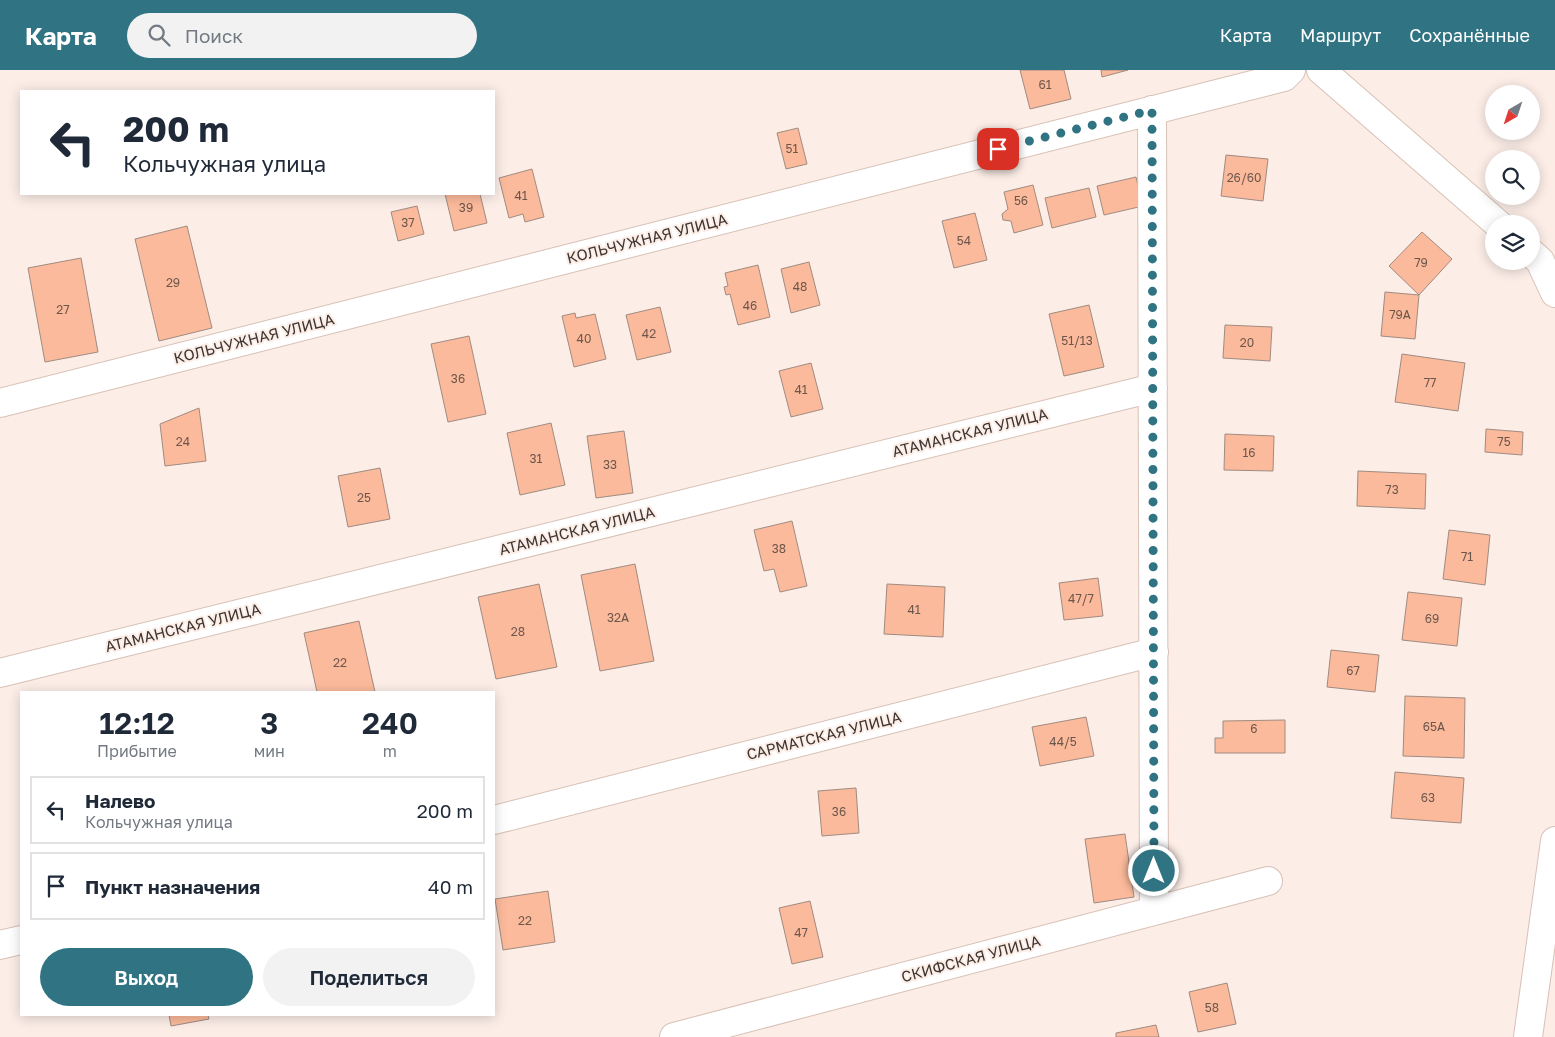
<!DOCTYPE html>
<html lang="ru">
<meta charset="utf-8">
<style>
:root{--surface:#fff;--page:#f2f2f3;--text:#1f2937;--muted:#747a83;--line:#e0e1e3;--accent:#307483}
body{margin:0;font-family:"Golos Text",sans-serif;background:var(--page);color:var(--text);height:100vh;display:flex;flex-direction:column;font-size:19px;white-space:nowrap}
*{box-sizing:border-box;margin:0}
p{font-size:16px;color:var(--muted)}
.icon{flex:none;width:28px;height:28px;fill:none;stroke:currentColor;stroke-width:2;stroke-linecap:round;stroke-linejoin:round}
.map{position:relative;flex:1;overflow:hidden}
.panel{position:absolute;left:20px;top:621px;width:475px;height:325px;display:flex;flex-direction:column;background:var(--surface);border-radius:0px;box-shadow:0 2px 12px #0003}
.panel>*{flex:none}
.top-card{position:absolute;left:20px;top:20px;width:475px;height:105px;border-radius:0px;box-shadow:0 2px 12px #0003;background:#fff;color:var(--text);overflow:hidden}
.needle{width:32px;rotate:219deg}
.tools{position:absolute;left:1485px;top:15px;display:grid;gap:10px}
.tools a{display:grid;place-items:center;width:55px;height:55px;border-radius:50%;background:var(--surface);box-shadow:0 2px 12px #0003;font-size:25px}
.pin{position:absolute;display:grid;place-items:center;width:42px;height:42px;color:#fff;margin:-21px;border-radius:10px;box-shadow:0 2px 8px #0006}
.me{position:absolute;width:55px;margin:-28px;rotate:0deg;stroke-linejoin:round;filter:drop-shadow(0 0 4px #0008)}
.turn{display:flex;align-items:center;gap:18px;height:105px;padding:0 20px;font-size:22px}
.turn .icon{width:65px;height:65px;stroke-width:2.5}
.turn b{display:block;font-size:35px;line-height:42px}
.eta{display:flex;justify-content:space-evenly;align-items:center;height:85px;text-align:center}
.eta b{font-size:30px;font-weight:600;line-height:35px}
.primary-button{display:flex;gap:10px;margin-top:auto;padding:10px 20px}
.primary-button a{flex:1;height:58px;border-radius:30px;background:var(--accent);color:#fff;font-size:20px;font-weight:600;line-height:58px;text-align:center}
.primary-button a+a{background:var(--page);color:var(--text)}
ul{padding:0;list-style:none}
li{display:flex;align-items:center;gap:15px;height:68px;margin:0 10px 8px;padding:0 10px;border:2px solid var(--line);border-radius:0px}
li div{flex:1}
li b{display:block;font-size:19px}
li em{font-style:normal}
header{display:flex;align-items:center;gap:30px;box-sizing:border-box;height:70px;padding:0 25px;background:var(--accent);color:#fff}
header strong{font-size:24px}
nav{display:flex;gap:28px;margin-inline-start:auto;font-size:18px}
.search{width:350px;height:45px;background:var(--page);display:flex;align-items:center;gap:12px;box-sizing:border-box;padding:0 18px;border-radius:28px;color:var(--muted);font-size:19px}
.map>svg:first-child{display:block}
.building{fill:#fbba9b;stroke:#a08b81}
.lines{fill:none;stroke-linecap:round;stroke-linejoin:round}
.minor-casing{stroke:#d8c1b6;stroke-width:30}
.minor{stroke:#fff;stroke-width:28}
.route{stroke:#307483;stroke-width:9;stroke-dasharray:0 16.2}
.labels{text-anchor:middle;stroke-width:4;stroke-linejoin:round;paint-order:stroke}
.number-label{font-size:12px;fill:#6d564b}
.street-label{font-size:15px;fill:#3e3530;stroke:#fcede7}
</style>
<header>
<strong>Карта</strong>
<div class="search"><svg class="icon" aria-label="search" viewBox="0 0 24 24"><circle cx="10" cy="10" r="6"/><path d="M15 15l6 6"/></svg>Поиск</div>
<nav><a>Карта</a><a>Маршрут</a><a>Сохранённые</a></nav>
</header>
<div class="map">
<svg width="1555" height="967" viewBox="0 0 1555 967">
<rect width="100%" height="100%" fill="#fcede7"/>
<path class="building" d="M1020 0H1064L1071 29 1030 39Z
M1101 0H1128L1102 7Z
M798 58 807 94 786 99 777 63Z
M1226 85 1268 89 1263 131 1221 126Z
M532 99 544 147 525 152 523 144 509 148 499 108Z
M1136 107 1143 136 1104 145 1097 116Z
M1033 115 1043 155 1014 163 1011 151 1003 150 1002 144 1008 139 1004 122Z
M1089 118 1096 147 1052 158 1045 128Z
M445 124H480L487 153 454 161Z
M417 136 424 164 398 171 391 142Z
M975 143 987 190 954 198 942 151Z
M187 156 212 258 159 271 135 169Z
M1422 162 1452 189 1419 225 1389 196Z
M81 188 98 282 45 292 28 198Z
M809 192 820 235 791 243 781 199Z
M758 195 770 247 738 255 730 224 726 225 724 217 728 216 725 203Z
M1385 222 1419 225 1415 269 1381 266Z
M1089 235 1104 297 1064 306 1049 244Z
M660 237 671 282 637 290 626 245Z
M575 243 576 248 595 244 606 289 574 297 562 246Z
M1225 255 1272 257 1270 291 1223 288Z
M469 266 486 344 448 352 431 274Z
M1402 284 1465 293 1458 341 1395 332Z
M811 293 823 339 791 347 779 301Z
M199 338 206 391 165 396 160 354Z
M551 353 565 415 520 425 507 363Z
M1486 359 1523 362 1522 385 1485 382Z
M624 361 633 423 596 428 587 366Z
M1225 364 1274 366 1273 401 1224 400Z
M380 398 390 449 348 457 338 406Z
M1358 401 1426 404 1425 439 1357 436Z
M792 451 807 516 780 522 774 499 764 501 754 460Z
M1449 460 1490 465 1485 515 1443 509Z
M635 494 654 591 600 601 581 505Z
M1098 508 1103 546 1064 550 1059 513Z
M539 514 557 597 496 609 478 527Z
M887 514 945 517 943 567 884 564Z
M1408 522 1462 528 1457 576 1402 570Z
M359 551 375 622H317L304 563Z
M1331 580 1379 585 1375 622 1327 617Z
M1405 626 1465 628 1464 688 1403 686Z
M1086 647 1094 686 1040 696 1032 657Z
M1285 650V683H1215V668H1223V651Z
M1395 702 1464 708 1461 753 1391 748Z
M856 718 859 763 822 766 818 721Z
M1125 764 1134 827 1094 833 1085 769Z
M548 821 555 872 503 880 495 829Z
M810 831 823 887 792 894 779 838Z
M1227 913 1236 954 1198 962 1189 922Z
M169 945H208L209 949 171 956Z
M1156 955 1159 967H1116V963Z"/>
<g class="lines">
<g class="minor-casing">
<path id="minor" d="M1321 0 1498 154
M1152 40 1154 841
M1531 183 1540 191 1555 223
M0 333 1284 7 1291 0
M0 603 1153 318
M494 750 1154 582
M0 875 21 870
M674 967 1268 811
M1528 967 1555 771"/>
</g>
<use href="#minor" class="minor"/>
</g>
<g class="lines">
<path class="route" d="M998 79 1152 40 1154 801"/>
</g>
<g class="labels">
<g class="number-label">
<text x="1045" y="19">61</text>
<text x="792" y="83">51</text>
<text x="1244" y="112">26/60</text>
<text x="521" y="130">41</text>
<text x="1021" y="135">56</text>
<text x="466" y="142">39</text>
<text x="408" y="157">37</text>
<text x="964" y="175">54</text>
<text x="1421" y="197">79</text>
<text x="173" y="217">29</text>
<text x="800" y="221">48</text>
<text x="750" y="240">46</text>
<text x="63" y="244">27</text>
<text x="1400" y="249">79А</text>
<text x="649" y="268">42</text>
<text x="584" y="273">40</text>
<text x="1077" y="275">51/13</text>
<text x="1247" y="277">20</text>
<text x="458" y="313">36</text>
<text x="1430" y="317">77</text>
<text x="801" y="324">41</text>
<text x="183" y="376">24</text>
<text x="1504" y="376">75</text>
<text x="1249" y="387">16</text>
<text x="536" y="393">31</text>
<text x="610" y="399">33</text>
<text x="1392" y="424">73</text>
<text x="364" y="432">25</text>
<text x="779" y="483">38</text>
<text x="1467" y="491">71</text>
<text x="1081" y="533">47/7</text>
<text x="914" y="544">41</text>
<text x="618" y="552">32А</text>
<text x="1432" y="553">69</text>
<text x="518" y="566">28</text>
<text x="340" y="597">22</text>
<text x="1353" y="605">67</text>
<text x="1434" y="661">65А</text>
<text x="1254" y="663">6</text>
<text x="1063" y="676">44/5</text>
<text x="1428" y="732">63</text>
<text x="839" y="746">36</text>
<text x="525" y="855">22</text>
<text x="801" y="867">47</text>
<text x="1212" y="942">58</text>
</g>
<g class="street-label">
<text transform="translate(647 169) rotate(-14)" y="5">КОЛЬЧУЖНАЯ УЛИЦА</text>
<text transform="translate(254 269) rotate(-14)" y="5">КОЛЬЧУЖНАЯ УЛИЦА</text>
<text transform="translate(970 363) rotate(-14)" y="5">АТАМАНСКАЯ УЛИЦА</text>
<text transform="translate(577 461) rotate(-14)" y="5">АТАМАНСКАЯ УЛИЦА</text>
<text transform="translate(183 558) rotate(-14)" y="5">АТАМАНСКАЯ УЛИЦА</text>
<text transform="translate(824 666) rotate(-14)" y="5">САРМАТСКАЯ УЛИЦА</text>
<text transform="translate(971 889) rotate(-15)" y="5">СКИФСКАЯ УЛИЦА</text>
</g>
</g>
</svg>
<div class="tools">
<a><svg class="needle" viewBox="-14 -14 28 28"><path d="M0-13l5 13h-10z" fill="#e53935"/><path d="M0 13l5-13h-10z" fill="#747a83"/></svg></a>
<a><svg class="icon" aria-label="search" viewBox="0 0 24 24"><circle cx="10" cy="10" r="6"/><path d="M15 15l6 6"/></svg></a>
<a><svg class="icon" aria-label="layers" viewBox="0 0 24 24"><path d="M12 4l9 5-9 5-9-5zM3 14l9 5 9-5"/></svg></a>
</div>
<div class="pin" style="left:998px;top:79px;background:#d93025"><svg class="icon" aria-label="arrive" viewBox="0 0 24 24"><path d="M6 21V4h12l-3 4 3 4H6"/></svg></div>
<svg class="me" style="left:1154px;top:801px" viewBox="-20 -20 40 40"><circle r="17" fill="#307483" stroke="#fff" stroke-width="3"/><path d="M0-11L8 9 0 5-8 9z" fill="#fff"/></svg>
<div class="top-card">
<div class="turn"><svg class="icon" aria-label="left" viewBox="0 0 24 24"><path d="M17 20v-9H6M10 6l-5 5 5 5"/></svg><div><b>200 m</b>Кольчужная улица</div></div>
</div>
<section class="panel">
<div class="eta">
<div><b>12:12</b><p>Прибытие</p></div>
<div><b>3</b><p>мин</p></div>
<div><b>240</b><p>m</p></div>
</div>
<ul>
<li><svg class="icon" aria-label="left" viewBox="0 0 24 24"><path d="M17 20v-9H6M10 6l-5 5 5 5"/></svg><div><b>Налево</b><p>Кольчужная улица</p></div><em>200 m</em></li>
<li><svg class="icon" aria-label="arrive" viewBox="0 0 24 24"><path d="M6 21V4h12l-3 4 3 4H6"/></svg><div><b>Пункт назначения</b></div><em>40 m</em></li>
</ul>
<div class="primary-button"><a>Выход</a><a>Поделиться</a></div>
</section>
</div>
